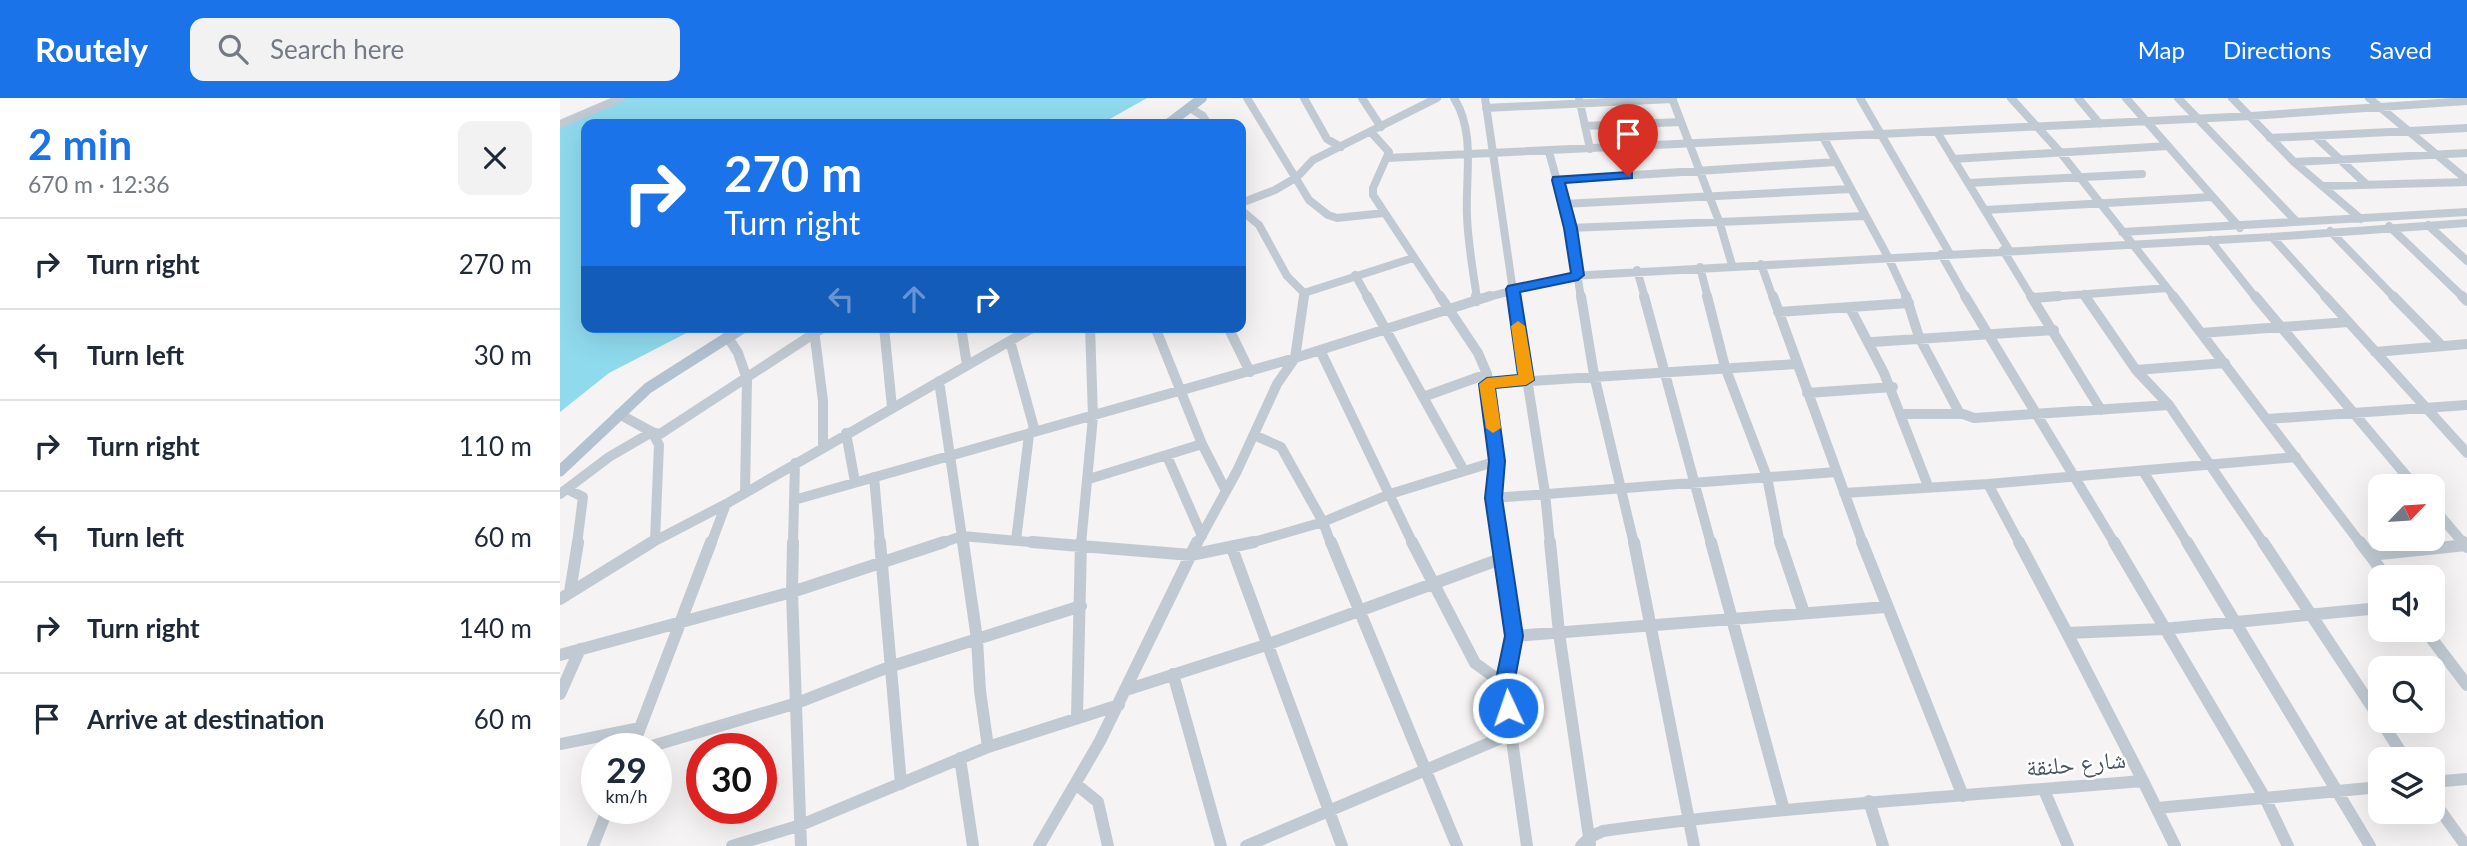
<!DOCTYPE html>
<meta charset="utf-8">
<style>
:root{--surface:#fff;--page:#f2f2f3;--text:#1f2937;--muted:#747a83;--line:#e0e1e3;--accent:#1a73e8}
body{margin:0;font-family:Lato,"Noto Naskh Arabic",sans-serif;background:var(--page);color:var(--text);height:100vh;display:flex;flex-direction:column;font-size:26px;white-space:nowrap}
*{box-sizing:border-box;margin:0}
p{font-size:23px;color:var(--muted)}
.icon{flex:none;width:38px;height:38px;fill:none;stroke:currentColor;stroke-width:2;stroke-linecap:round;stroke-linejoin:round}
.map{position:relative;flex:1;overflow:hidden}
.sheet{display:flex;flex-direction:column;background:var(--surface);width:560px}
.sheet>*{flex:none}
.banner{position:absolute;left:21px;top:21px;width:665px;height:214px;border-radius:14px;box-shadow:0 7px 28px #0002;background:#1a73e8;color:#fff;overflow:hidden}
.needle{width:46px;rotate:65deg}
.fabs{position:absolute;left:1808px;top:376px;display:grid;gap:14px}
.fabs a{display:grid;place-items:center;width:77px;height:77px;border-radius:14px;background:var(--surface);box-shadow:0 7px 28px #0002;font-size:35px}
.speed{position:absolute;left:21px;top:635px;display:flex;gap:14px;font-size:35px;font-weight:700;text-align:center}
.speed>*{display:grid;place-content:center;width:91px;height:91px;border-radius:50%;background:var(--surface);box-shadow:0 7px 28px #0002;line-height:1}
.speed small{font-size:18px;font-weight:400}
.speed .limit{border:10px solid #d22;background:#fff;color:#111}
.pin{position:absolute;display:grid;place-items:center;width:60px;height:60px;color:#fff;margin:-72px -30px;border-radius:50% 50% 50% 0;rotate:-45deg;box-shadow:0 0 7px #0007}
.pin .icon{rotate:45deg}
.me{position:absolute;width:77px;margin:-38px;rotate:357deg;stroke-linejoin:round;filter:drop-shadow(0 0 5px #0008)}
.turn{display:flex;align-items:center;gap:24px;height:147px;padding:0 28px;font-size:32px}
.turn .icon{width:91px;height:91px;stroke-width:2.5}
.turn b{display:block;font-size:49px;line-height:60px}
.lanes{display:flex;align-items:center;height:66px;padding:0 28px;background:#0003;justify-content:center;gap:35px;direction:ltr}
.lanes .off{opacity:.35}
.round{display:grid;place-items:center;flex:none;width:74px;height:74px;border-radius:14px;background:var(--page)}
.overview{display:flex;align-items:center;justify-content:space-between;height:119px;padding:0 28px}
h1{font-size:42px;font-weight:700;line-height:52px;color:var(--accent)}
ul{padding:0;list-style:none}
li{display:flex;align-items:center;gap:21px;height:91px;padding:0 28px;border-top:2px solid var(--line)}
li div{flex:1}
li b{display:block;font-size:26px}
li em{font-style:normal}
header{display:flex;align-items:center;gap:42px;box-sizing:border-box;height:98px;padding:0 35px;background:var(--accent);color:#fff}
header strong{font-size:33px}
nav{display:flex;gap:38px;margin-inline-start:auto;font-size:24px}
.search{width:490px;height:63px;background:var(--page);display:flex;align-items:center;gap:18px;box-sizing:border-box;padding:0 24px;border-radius:14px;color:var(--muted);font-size:26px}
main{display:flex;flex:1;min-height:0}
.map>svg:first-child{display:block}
.water{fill:#90daee}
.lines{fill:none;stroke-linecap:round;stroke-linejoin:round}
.minor-far2{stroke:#c1cad2;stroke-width:8}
.minor-far1{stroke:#c1cad2;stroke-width:10}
.minor{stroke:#c1cad2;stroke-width:12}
.major-far1{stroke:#b3c2d1;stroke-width:10}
.major{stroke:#b3c2d1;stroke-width:11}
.route{fill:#1a73e8;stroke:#114b97;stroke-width:2}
.slow{fill:#f59e0b}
.labels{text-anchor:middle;stroke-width:5;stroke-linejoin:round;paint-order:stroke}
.near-street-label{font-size:24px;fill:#4a5661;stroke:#fff}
</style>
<header>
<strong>Routely</strong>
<div class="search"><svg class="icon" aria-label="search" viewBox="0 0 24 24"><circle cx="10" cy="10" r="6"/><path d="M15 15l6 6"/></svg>Search here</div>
<nav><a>Map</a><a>Directions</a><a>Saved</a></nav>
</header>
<main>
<section class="sheet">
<div class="overview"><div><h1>2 min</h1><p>670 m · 12:36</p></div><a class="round"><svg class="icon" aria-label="close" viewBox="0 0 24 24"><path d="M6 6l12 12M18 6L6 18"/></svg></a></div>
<ul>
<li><svg class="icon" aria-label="right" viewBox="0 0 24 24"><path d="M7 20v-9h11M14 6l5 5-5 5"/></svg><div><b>Turn right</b></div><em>270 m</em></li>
<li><svg class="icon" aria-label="left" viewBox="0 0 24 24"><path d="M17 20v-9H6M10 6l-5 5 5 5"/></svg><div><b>Turn left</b></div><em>30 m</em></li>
<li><svg class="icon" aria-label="right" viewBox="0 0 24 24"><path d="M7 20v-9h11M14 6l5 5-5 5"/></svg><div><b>Turn right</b></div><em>110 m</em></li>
<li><svg class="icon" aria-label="left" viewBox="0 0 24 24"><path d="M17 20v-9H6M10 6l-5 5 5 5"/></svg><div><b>Turn left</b></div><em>60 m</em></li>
<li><svg class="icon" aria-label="right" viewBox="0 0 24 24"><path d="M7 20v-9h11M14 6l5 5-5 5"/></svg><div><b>Turn right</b></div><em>140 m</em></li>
<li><svg class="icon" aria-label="arrive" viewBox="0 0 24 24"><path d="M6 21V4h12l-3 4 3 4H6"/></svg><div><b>Arrive at destination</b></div><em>60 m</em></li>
</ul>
</section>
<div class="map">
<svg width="1907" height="748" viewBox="0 0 1907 748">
<rect width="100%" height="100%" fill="#f5f3f3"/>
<path class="water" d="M65 0H587L541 26H26V229H138L49 275 0 314V27Z"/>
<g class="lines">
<path class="minor-far2" d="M687 0 749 102 768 117 777 120 824 115
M744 0 767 41 781 49
M802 0 821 29
M894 0C916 35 905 79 907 118 908 146 913 173 917 200
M925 0 954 200
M1019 0 1030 51
M1112 0 1160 126 1172 167
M1300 0 1390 156
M1451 0 1500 54 1615 200
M1518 0 1540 26
M1566 0 1680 130
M1618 0 1737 124
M1672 0 1734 64 1801 121
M1809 0 1907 82
M630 10 643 18 648 26
M926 10 1113 1
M0 26 61 0
M1025 28 1121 24
M811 34 829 54 813 90V97L881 200
M1377 34 1449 152
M1755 38 1806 86
M1263 39 1328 159 1347 200
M1710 40 1907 30
M989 54 1010 130 1021 200
M827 60 1691 18 1907 3
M1393 61 1608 48
M1734 64 1907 55
M998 82 1276 64
M1408 85 1582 76
M1765 88 1907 84
M681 105 715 92 737 79 753 62 877 0
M1003 106 1290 91
M681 112 699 127 727 178 744 195
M1425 112 1652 99
M1868 127 1907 163
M1829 128 1904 200
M1010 130 1305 118
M1770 133 1835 200
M1562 134 1907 114
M1712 139 1767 200
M1650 142 1696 200
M1443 152 1472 200
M1381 156 1406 200
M1201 166 1213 200
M1140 169 1148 200
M1077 172 1085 200
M795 177 808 200
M1524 196 1527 200
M743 200 744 195 853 160
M924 200 1011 178 1712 139 1907 125
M1475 200 1607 190"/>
<path class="minor-far1" d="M807 198 903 371
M880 198 918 255 927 276 937 363 933 400 940 446
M916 198 917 203
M954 198 985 395 990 446
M1021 198 1034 277 1074 446
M1084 198 1151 446
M1147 198 1165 269 1207 379 1220 446
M1213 198 1303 446
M1346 198 1359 239 1400 316
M1405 198 1555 446
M1471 198 1541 312
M1525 198 1576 272 1609 307 1704 446
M1613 198 1801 446
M1695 198 1855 388
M1765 198 1907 355
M1833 198 1882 248
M1902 198 1907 203
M1474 200 1499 198
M1290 210 1324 275 1368 388
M1218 214 1349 205
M324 229 332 309
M401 229 407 267
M595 229 642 346 666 393
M668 229 690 274
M254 232 263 303V349
M1641 235 1788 224
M167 238 178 255 187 281 185 395
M450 243 474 330 469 337 456 442
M1312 244 1494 232
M760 252 853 446
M1815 254 1907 246
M1576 272 1665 265
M379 283 403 446
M927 286 1237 266
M1247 295 1333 289
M863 299 927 276
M59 316 92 334 99 347 95 442
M1341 316H1403L1414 320 1609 307
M1707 321 1907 307
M286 335 295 384
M694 337 721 349 763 424 771 446
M607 358 642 438
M1583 373 1628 446
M314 379 320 446
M529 381 642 346
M1428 386 1460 446
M7 391 23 399 17 446
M1284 395 1428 386 1736 359
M0 396 49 359 92 334 100 336 264 229
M933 400 1276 374
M234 402 735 260 744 198
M1872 408 1904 446
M89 446 166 406 474 229
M151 446 166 406
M233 446 235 365
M379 446 402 438 493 446
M521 446 533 319 530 229
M637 446 677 373 717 286 735 260 930 198
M687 446 763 424 830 396 937 363"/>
<path class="minor" d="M233 444 232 494 241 748
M320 444 341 686
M403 444 417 541 420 593 428 649
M472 444 631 457 694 444
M771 444 897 748
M852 444 915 565 944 586
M940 444 954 538 944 586 967 748
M990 444 999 535 1030 746
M1074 444 1134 748
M1151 444 1224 712
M1220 444 1244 515
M1302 444 1403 698
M1459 444 1507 535
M1554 444 1705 700 1728 748
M1627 444 1810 748
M1703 444 1820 621
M1800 444 1810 457
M1903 444 1907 449
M672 450 782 748
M1827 480 1810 457 1907 447
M10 494 18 444
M0 501 92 444
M1865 532 1907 587
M954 538 1326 509
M0 557 232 494 384 444
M613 576 661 748
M566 592 706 547 943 460
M0 596 20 551
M517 619 521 444
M1821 623 1846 662
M0 646 80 630
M72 651 151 444
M82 651 237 605 329 569 521 508
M400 660 413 748
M1583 683 1615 748
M1872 684 1907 681
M517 687 538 704 548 748
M1484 692 1508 748
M1872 701 1906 748
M1309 703 1323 748
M1597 710 1820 689
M33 748 48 710
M172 748 241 727 428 649 559 607
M479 748 540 643 637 444
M686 748 953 635
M1021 748 1030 739 1043 733C1222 708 1403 698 1583 683L1507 535 1603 531 1820 510"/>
<path class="major-far1" d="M608 26 642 0"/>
<path class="major" d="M0 373 88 290 184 229"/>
</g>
<path class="route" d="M1068 74 1072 75V80L1005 85 1017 130 1024 177 1018 182 960 194 974 282 966 287 935 290 945 363 942 400 963 538 954 586 958 610 955 616 948 619 942 616 935 586 945 538 925 400 929 363 919 286 927 280 958 277 946 191 948 188 1011 175 1004 130 992 82 993 79Z"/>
<path class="slow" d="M958 223 965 228 974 282 966 287 935 290 941 330 933 335 926 330 919 286 927 280 958 277 951 228Z"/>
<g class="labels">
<g class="near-street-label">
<text transform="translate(1516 666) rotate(-5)" y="8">شارع حلنقة</text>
</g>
</g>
</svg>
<div class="fabs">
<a><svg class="needle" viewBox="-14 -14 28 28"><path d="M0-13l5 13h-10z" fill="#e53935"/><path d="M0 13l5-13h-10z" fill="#747a83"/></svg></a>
<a><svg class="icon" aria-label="sound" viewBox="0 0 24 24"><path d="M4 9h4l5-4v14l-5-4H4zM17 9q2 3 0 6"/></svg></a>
<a><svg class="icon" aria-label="search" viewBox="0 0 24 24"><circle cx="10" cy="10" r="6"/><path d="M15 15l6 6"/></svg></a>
<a><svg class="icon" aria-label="layers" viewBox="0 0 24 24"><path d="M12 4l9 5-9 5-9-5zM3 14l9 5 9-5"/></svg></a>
</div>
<div class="speed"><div>29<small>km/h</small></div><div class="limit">30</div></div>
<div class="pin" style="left:1068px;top:78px;background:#d93025"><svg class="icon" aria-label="arrive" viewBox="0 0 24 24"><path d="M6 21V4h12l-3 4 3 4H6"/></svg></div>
<svg class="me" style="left:948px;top:610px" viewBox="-20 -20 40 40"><circle r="17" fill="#1a73e8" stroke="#fff" stroke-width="3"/><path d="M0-11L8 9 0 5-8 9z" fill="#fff"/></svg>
<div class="banner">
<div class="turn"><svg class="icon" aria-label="right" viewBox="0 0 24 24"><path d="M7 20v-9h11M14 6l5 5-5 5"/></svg><div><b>270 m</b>Turn right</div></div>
<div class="lanes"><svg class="icon off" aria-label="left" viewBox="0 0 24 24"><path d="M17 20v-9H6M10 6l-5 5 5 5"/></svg><svg class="icon off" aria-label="ahead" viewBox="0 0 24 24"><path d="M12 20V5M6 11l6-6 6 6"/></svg><svg class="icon" aria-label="right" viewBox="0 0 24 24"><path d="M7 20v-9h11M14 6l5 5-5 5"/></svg></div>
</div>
</div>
</main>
